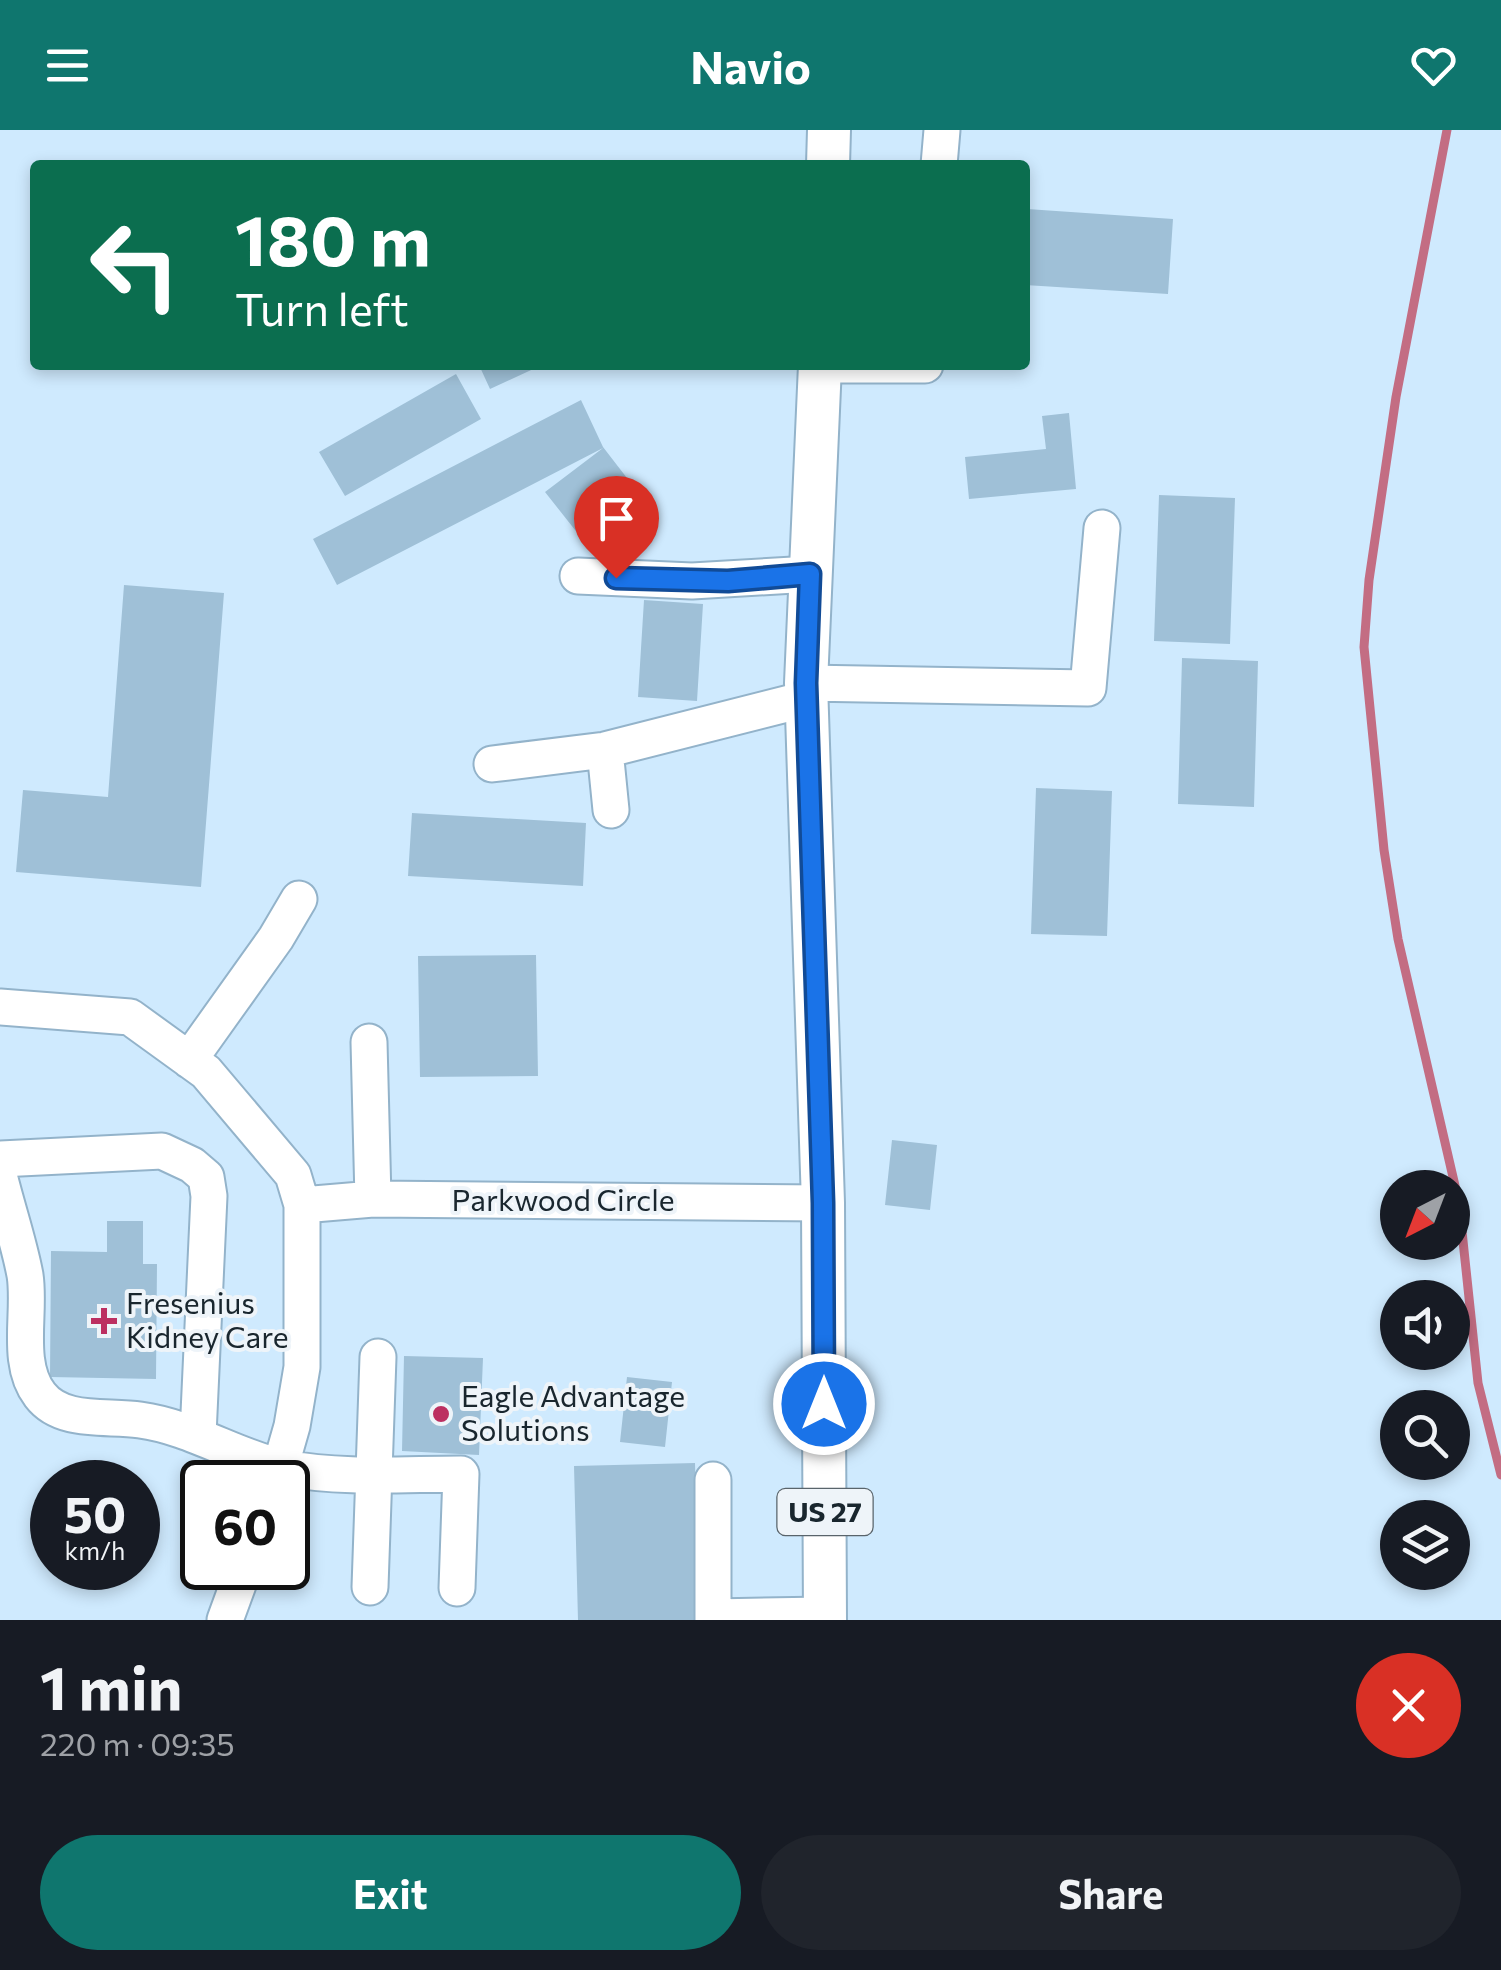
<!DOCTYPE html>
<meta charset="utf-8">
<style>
:root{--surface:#171b24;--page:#20242c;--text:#f1f3f6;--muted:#9ea1a6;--accent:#0f766e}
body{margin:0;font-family:Commissioner,sans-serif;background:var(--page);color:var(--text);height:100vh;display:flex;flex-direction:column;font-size:38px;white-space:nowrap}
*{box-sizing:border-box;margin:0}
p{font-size:32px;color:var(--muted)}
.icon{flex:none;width:55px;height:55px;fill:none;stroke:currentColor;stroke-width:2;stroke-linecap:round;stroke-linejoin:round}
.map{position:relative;height:1490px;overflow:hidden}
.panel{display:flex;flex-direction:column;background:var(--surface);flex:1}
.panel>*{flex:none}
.banner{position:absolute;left:30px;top:30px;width:1000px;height:210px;border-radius:10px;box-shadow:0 5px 15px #0003;background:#0b6e4f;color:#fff;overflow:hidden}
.needle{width:65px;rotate:222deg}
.controls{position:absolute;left:1380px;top:1040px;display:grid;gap:20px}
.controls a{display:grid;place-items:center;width:90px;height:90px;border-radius:50%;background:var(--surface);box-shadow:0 5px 15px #0003;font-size:50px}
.speed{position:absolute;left:30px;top:1330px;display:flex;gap:20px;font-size:50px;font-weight:700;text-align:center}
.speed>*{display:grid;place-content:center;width:130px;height:130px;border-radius:50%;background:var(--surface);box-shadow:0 5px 15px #0003;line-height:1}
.speed small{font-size:25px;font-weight:400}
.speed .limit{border:5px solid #111;border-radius:15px;background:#fff;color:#111}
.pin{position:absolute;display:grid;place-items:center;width:85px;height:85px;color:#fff;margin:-102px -42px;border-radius:50% 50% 50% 0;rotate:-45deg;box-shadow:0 0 10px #0007}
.pin .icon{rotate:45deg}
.me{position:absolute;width:110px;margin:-55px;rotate:0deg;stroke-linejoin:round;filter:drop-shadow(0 0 8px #0008)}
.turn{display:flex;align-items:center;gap:35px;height:210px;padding:0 40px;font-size:45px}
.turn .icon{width:130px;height:130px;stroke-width:2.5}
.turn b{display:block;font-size:70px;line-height:85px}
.round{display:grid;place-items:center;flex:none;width:105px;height:105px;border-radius:52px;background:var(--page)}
.head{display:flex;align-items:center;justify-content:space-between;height:170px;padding:0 40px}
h1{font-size:60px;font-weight:700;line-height:75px}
.cta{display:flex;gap:20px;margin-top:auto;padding:20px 40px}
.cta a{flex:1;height:115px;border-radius:60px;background:var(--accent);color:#fff;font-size:40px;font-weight:700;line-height:115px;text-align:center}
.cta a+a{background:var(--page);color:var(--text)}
header{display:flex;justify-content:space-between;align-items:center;height:130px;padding:0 40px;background:var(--accent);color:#fff;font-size:45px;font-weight:700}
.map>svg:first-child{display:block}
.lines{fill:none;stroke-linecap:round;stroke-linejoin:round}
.stream{stroke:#c36d83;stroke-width:9}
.building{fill:#9fc0d7}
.minor-casing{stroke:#93b3ca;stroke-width:39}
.major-casing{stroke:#93b3ca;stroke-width:46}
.minor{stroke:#fff;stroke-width:35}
.major{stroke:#fff;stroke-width:42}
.route-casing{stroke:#114b97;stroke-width:25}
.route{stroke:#1a73e8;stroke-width:18}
.poi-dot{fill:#bc2f61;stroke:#eef4f9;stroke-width:4}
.labels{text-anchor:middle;stroke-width:8;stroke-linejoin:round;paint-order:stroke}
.shield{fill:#eef4f9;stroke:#59646b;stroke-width:2.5}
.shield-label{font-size:28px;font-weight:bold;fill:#19262e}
.street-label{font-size:30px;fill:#19262e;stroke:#eef4f9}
.poi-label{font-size:30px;fill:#19262e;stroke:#eef4f9;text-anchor:start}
</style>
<header><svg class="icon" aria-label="menu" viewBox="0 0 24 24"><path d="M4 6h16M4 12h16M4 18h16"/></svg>Navio<svg class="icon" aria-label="heart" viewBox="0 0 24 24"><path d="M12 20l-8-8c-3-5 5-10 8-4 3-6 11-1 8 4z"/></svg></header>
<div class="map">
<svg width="1501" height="1490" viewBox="0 0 1501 1490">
<rect width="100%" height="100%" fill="#cfeafe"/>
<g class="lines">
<path class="stream" d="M1447 0 1396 267 1369 450 1364 517 1384 720 1398 809 1459 1073 1478 1253 1501 1345"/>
</g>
<path class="building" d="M1027 79 1173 89 1168 164 1025 155Z
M479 235H542L490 259Z
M456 244 481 289 345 366 319 322Z
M581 270 603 317 637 361 579 405 545 362 603 318 337 455 313 409Z
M1069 283 1076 359 969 369 965 327 1046 319 1042 286Z
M1159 365 1235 368 1230 514 1154 511Z
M124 455 224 463 201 757 16 742 23 660 108 667Z
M644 470 703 474 697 571 638 567Z
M1182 528 1258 531 1254 677 1178 674Z
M1036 658 1112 661 1107 806 1031 804Z
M412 683 586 693 583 756 408 746Z
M536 825 538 946 420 947 418 826Z
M892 1010 937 1015 930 1080 885 1075Z
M107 1091H143V1134H157L156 1249 50 1247 51 1121 107 1122Z
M404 1226 483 1228 479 1325 402 1321Z
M627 1247 672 1252 665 1317 620 1312Z
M695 1333 699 1490H578L574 1336Z"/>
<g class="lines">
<g class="minor-casing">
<path id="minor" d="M939 35 942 0
M816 235H925
M578 446 692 451 811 444
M806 553 1088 558 1102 398
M605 620 611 680
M492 634 605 620 806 569
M0 877 130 887 206 942 293 1045 302 1075V1237L292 1296 276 1352
M369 912 373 1069
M189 930 276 808 299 769
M0 1029 162 1021 192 1035 206 1047 209 1066 198 1305
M0 1049C8 1081 19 1113 25 1145 31 1182 15 1233 40 1265 62 1294 107 1285 140 1290 192 1297 237 1328 285 1338 342 1349 404 1344 461 1344L457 1458
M302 1075 373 1069 823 1073
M713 1350V1490
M370 1457 378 1227
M713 1487 825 1485
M225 1490 244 1438"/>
</g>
<g class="major-casing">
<path id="major" d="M828 35 829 0
M820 235 806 553 823 1073 825 1490"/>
</g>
<use href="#minor" class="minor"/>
<use href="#major" class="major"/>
</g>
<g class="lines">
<g class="route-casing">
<path id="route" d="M616 448 728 451 810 444 806 553 823 1073 824 1274"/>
</g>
<use href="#route" class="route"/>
</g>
<g class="poi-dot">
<path d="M99 1176h10v10h10v10h-10v10h-10v-10h-10v-10h10z"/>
<circle cx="441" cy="1284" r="10"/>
</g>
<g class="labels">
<rect class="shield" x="777.5" y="1359" width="95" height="46" rx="8"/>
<g class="shield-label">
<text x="825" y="1392">US 27</text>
</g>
<g class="street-label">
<text x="563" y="1081">Parkwood Circle</text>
</g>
<g class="poi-label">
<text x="126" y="1184">Fresenius<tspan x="126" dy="34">Kidney Care</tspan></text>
<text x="461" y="1277">Eagle Advantage<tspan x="461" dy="34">Solutions</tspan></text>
</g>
</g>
</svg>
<div class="controls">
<a><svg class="needle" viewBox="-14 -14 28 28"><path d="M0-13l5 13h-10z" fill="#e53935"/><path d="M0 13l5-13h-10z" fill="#9ea1a6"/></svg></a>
<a><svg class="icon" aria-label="sound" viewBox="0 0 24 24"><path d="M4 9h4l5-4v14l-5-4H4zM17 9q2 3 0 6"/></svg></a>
<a><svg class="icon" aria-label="search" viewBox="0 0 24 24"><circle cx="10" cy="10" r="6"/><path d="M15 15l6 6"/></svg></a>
<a><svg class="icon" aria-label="layers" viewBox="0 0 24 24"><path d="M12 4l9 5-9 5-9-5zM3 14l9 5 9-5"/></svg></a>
</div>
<div class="speed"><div>50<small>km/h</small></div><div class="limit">60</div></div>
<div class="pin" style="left:616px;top:448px;background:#d93025"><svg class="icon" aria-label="arrive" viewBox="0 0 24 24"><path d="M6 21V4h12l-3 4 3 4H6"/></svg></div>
<svg class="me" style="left:824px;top:1274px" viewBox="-20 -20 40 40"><circle r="17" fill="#1a73e8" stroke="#fff" stroke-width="3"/><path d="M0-11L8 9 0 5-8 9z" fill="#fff"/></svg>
<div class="banner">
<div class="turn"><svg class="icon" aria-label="left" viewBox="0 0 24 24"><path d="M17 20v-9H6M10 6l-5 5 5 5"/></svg><div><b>180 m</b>Turn left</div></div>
</div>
</div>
<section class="panel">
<div class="head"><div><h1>1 min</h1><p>220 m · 09:35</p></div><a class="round" style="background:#d93025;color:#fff"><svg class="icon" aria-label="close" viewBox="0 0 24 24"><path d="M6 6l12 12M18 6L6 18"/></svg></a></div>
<div class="cta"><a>Exit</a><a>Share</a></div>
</section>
